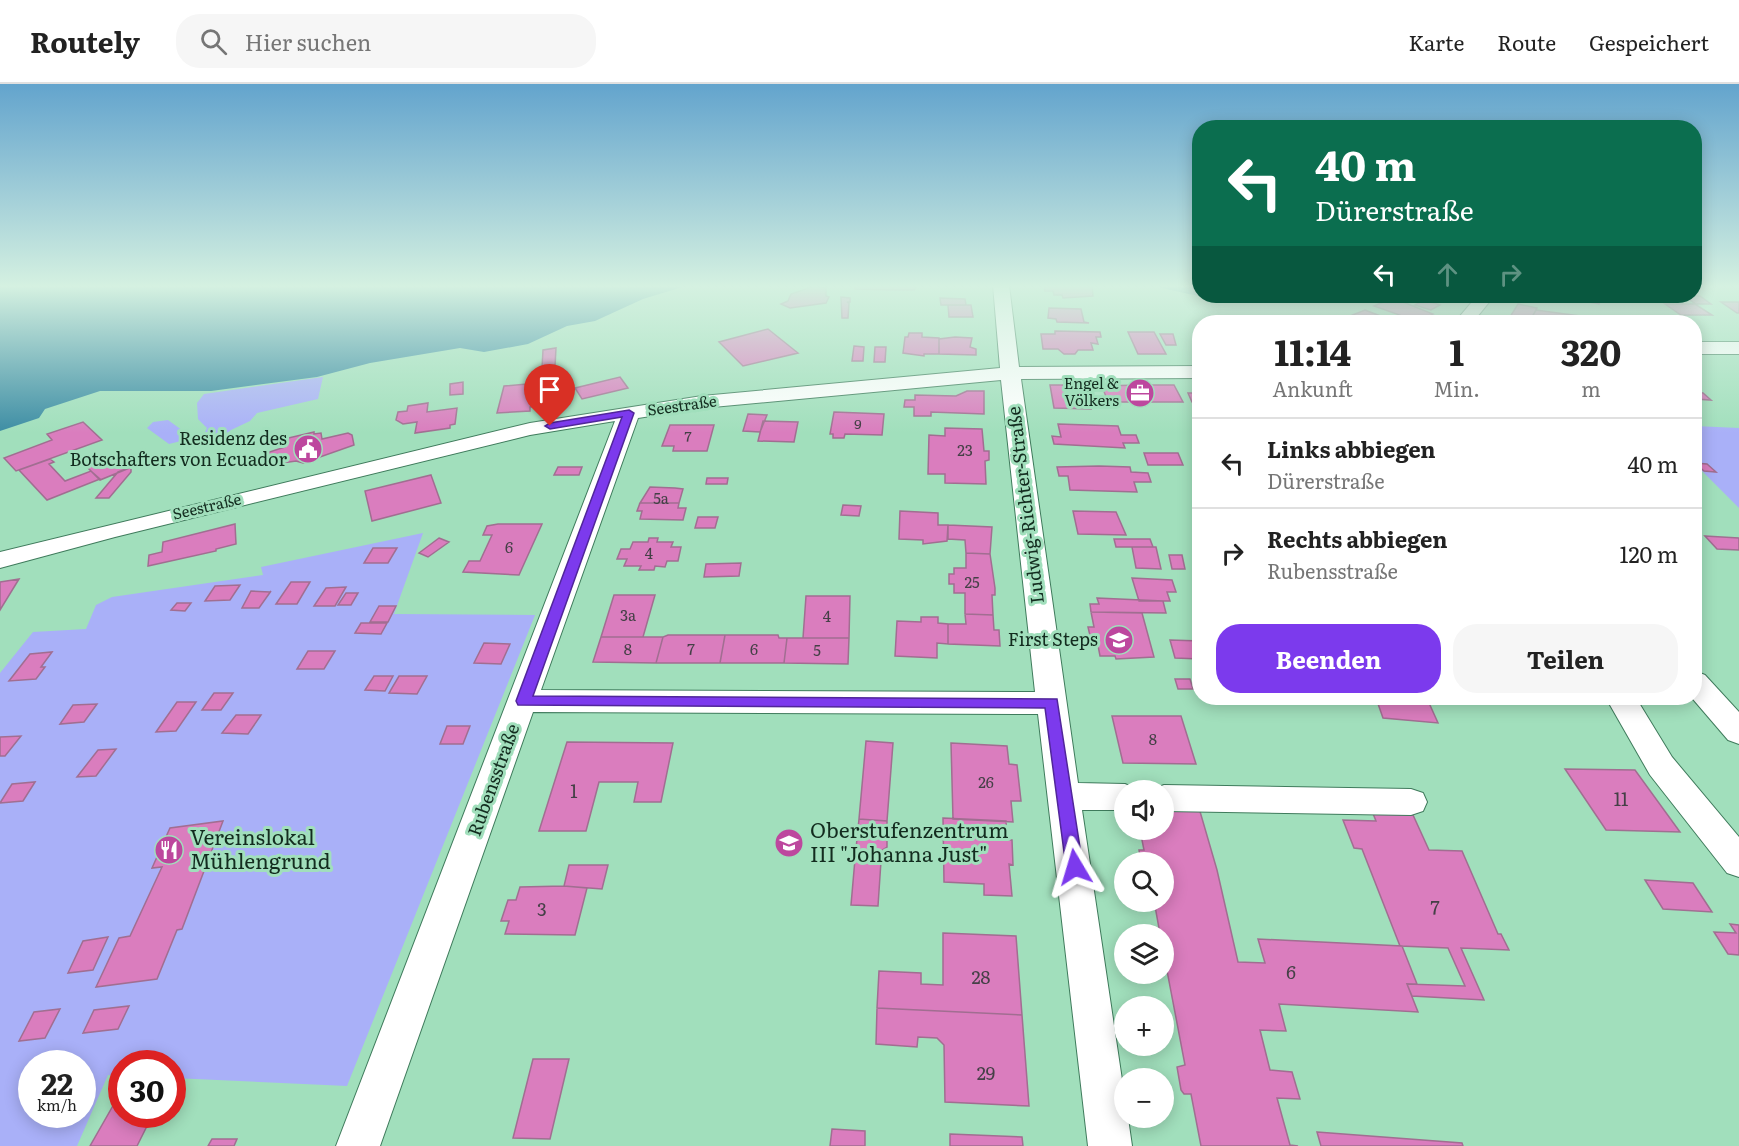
<!DOCTYPE html>
<html lang="de">
<meta charset="utf-8">
<style>
:root{--surface:#fff;--page:#f6f6f6;--text:#222;--muted:#767676;--line:#e0e0e0;--accent:#7c3aed}
body{margin:0;font-family:Literata,serif;background:var(--page);color:var(--text);height:100vh;display:flex;flex-direction:column;font-size:22px;white-space:nowrap}
*{box-sizing:border-box;margin:0}
p{font-size:20px;color:var(--muted)}
.icon{flex:none;width:33px;height:33px;fill:none;stroke:currentColor;stroke-width:2;stroke-linecap:round;stroke-linejoin:round}
.map{position:relative;flex:1;overflow:hidden}
.side{position:absolute;left:1192px;top:231px;width:510px;height:390px;display:flex;flex-direction:column;background:var(--surface);border-radius:24px;box-shadow:0 3px 15px #0003}
.side>*{flex:none}
.banner{position:absolute;left:1192px;top:36px;width:510px;height:183px;border-radius:24px;box-shadow:0 3px 15px #0003;background:#0b6e4f;color:#fff;overflow:hidden}
.controls{position:absolute;left:1114px;top:696px;display:grid;gap:12px}
.controls a{display:grid;place-items:center;width:60px;height:60px;border-radius:50%;background:var(--surface);box-shadow:0 3px 15px #0003;font-size:30px}
.speed{position:absolute;left:18px;top:966px;display:flex;gap:12px;font-size:30px;font-weight:700;text-align:center}
.speed>*{display:grid;place-content:center;width:78px;height:78px;border-radius:50%;background:var(--surface);box-shadow:0 3px 15px #0003;line-height:1}
.speed small{font-size:15px;font-weight:400}
.speed .limit{border:9px solid #d22;background:#fff;color:#111}
.pin{position:absolute;display:grid;place-items:center;width:51px;height:51px;color:#fff;margin:-62px -26px;border-radius:50% 50% 50% 0;rotate:-45deg;box-shadow:0 0 6px #0007}
.pin .icon{rotate:45deg}
.me{position:absolute;width:66px;margin:-33px;rotate:353deg;stroke-linejoin:round;filter:drop-shadow(0 0 4px #0008)}
.turn{display:flex;align-items:center;gap:21px;height:126px;padding:0 24px;font-size:27px}
.turn .icon{width:78px;height:78px;stroke-width:2.5}
.turn b{display:block;font-size:42px;line-height:51px}
.lanes{display:flex;align-items:center;height:57px;padding:0 24px;background:#0003;justify-content:center;gap:30px;direction:ltr}
.lanes .off{opacity:.35}
.eta{display:flex;justify-content:space-evenly;align-items:center;height:102px;text-align:center}
.eta b{font-size:36px;font-weight:700;line-height:42px}
.cta{display:flex;gap:12px;margin-top:auto;padding:12px 24px}
.cta a{flex:1;height:69px;border-radius:24px;background:var(--accent);color:#fff;font-size:24px;font-weight:700;line-height:69px;text-align:center}
.cta a+a{background:var(--page);color:var(--text)}
ul{padding:0;list-style:none}
li{display:flex;align-items:center;gap:18px;height:90px;padding:0 24px;border-top:2px solid var(--line)}
li div{flex:1}
li b{display:block;font-size:22px}
li em{font-style:normal}
header{display:flex;align-items:center;gap:36px;box-sizing:border-box;height:84px;padding:0 30px;background:var(--surface);border-bottom:2px solid var(--line)}
header strong{font-size:28px}
nav{display:flex;gap:33px;margin-inline-start:auto;font-size:21px}
.search{width:420px;height:54px;background:var(--page);display:flex;align-items:center;gap:15px;box-sizing:border-box;padding:0 21px;border-radius:24px;color:var(--muted);font-size:22px}
.map>svg:first-child{display:block}
.green{fill:#a9b0f8;fill-rule:evenodd}
.water{fill:#3d8da4}
.building{fill:#da7dbe;stroke:#a16e91;stroke-width:1.5}
.lines{fill:none;stroke-linecap:round;stroke-linejoin:round}
.street-casing{stroke:#3f7b5c;stroke-width:2}
.street{fill:#fff;fill-rule:evenodd}
.route{fill:#7c3aed;stroke:#51269a;stroke-width:1.5}
.labels{text-anchor:middle;stroke-width:6;stroke-linejoin:round;paint-order:stroke}
.far-number-label{font-size:14px;fill:#454047}
.far-poi-label{font-size:15px;fill:#132c1f;stroke:#a1dfbc;text-anchor:end}
.far-street-label{font-size:15px;fill:#132c1f;stroke:#a1dfbc}
.number-label{font-size:15px;fill:#454047}
.poi-label{font-size:18px;fill:#132c1f;stroke:#a1dfbc;text-anchor:end}
.street-label{font-size:18px;fill:#132c1f;stroke:#a1dfbc}
.near-number-label{font-size:18px;fill:#454047}
.near-poi-label{font-size:21px;fill:#132c1f;stroke:#a1dfbc;text-anchor:start}
</style>
<header>
<strong>Routely</strong>
<div class="search"><svg class="icon" aria-label="search" viewBox="0 0 24 24"><circle cx="10" cy="10" r="6"/><path d="M15 15l6 6"/></svg>Hier suchen</div>
<nav><a>Karte</a><a>Route</a><a>Gespeichert</a></nav>
</header>
<div class="map">
<svg width="1739" height="1062" viewBox="0 0 1739 1062">
<rect width="100%" height="100%" fill="#a1dfbc"/>
<path class="green" d="M323 293 318 315 257 329 250 337 231 346 214 359 198 363 207 344 198 335 197 319 204 310Z
M168 336 190 352 189 355 169 360 147 344 153 338Z
M1695 342 1739 344V424L1695 380Z
M423 449 394 530 535 531 347 1002 173 994 172 980H122L121 991H108L77 1062H0V589L33 548 86 545 96 521 112 513 263 491 261 483ZM32 980H82V1030H32Z"/>
<path class="water" d="M0 201H689L643 215 595 237 567 242 528 260 484 268 460 264 370 279 317 293 211 307H100L45 325 39 334 0 347Z
M1152 201H1200V212H1277C1240 222 1188 211 1152 201Z"/>
<path class="building" d="M854 201H893V206L855 205Z
M893 201H916V204L914 206H893Z
M1044 201H1092L1093 212 1063 214 1062 211H1054L1053 207H1045Z
M814 202 826 204V212L829 213 826 219 790 224 781 220 788 217 791 210Z
M1557 212H1603L1599 220Z
M1684 212H1700L1711 220H1696Z
M841 213 850 214V218H847L849 219 848 234H842Z
M940 214 965 215 966 221H941Z
M1393 214 1433 230 1419 238 1374 222Z
M1424 216 1440 221 1431 226 1415 221Z
M1721 218H1739V229H1737Z
M1518 220 1537 224 1529 238 1508 236Z
M1665 220H1695L1712 231H1681Z
M948 221H971L973 233H949Z
M1049 224 1081 225 1084 238 1089 239 1057 238 1056 235 1048 234Z
M1365 226 1388 235 1392 238H1356L1345 234Z
M1536 226 1587 233 1588 238H1529Z
M1622 235H1625L1668 238H1625Z
M768 245 798 269 743 282 719 258Z
M1055 247 1100 248 1101 253H1096L1098 260 1091 259 1093 266H1078L1075 270H1064L1058 265H1043L1041 250H1055Z
M1128 248H1154L1166 270H1138Z
M909 249H922V253L939 254V270H924V272L903 269 905 253H908Z
M1160 250H1173L1176 261H1166Z
M955 253 972 254 970 263 976 265V271L939 270V255Z
M854 262 864 263 863 277H852Z
M875 263H886L885 278H874Z
M556 264 555 282 542 284 543 266Z
M620 293 628 304 582 315 575 304Z
M463 298V310L450 311V300Z
M548 298 547 314 543 315V321L530 323V327L497 329 504 302Z
M1050 301H1085L1091 325 1054 324Z
M1140 301H1174L1183 318H1108L1102 302Z
M967 307H984V330L931 328V332H914V323H904L905 316H915V311L956 312Z
M1695 308 1703 309 1711 316 1695 315Z
M1188 309H1200V318H1192Z
M428 319 427 328 457 324 455 340 450 341V344L415 349 417 338 403 340 396 336 398 328 407 327 408 322Z
M834 328 884 330 882 351 845 350 844 354H833V350H830Z
M748 330 767 331 760 348 743 347Z
M763 337 798 338 794 358 758 357Z
M83 338 102 356 16 387 4 374 52 356 47 350Z
M1058 340 1118 342 1121 351H1136L1139 359H1123L1125 364 1054 360 1052 352 1061 353Z
M670 341H714L707 367H673L674 362H662Z
M945 344 982 345 984 367H989V376L985 377 986 400 945 399V390H928L929 351 945 352Z
M314 348V350L321 349 322 355 348 349 352 351 354 361 303 379 296 377 255 383 254 373 285 363 284 355Z
M1144 369H1178L1183 381H1148Z
M117 370 132 383 100 396 86 382Z
M50 375 54 378 49 380 65 397 91 387 100 395 47 416 19 386Z
M1695 379 1707 380 1716 388 1704 387Z
M1099 382 1130 383 1131 388 1148 389 1151 398H1134L1137 408 1070 406 1068 392H1059L1057 383Z
M131 383V388L109 414H96L118 388Z
M558 383H582L579 391H554Z
M431 391 441 419 372 437 365 407Z
M707 394H728L727 400H706Z
M650 403 675 404 683 405 679 419H640Z
M640 419H679L678 424H686L683 436 640 435 642 427H637Z
M843 421 861 422 859 432 841 431Z
M900 427 938 429V441H948L947 457 923 460V456L899 455Z
M1073 427 1116 428 1126 451 1078 450Z
M698 433H718L715 444H695Z
M235 440 236 460 216 465V467L148 482 149 471 162 468 163 458Z
M498 440H542L519 491 463 488 469 477H480L492 451H483L487 442Z
M948 441 992 443 990 470 966 469 965 456 948 455Z
M1705 452 1739 454V466L1717 465Z
M439 454 449 458 428 473 419 469Z
M649 454H658L657 458H673L671 463H681L678 477H667L665 483 655 482 654 486H639L641 482H624L627 475H617L621 465H630L633 458H648Z
M1114 455H1150L1153 463H1116Z
M1132 463H1156L1161 485 1136 484Z
M373 464H397L388 479H364Z
M966 469 990 470 995 504V511H992L993 531 965 530V509H954V500H949V490H954V484H966Z
M1169 471H1182L1185 485H1172Z
M741 479 739 492 704 493 706 480Z
M1132 494 1172 496 1176 508H1167L1170 517H1139Z
M19 495 0 526V498Z
M291 498H310L297 520H276Z
M240 501 230 516 205 517 215 502Z
M346 503 335 522H314L326 504Z
M251 507 270 508 271 507 259 524H242Z
M346 509H358L351 521H338Z
M614 511H655L643 553H601Z
M806 512H850L849 554H803Z
M1097 514 1163 517 1166 529 1091 528 1090 520H1099Z
M177 519H191L185 527 171 526Z
M379 522H396L388 538H370Z
M1091 528 1142 529 1154 573 1116 575 1115 572H1100L1097 556H1091L1088 543H1094Z
M965 530 993 531 994 546H999L1000 562 948 560V540H966Z
M921 533H938V539L948 540V560L937 559V574L895 572 897 537 921 538Z
M361 539H387L381 550 355 549Z
M668 551H725L720 579H656L663 553Z
M725 551H778L779 554H787L784 579H720Z
M601 553H663L656 579 593 578Z
M787 554H849L848 580 784 579Z
M1170 556 1200 557V575L1175 574Z
M484 559 510 560 501 580 474 579Z
M308 567H335L324 585H297Z
M52 568 41 583H45L36 595 9 597 30 570Z
M374 592H393L385 607 365 606Z
M399 592H427L417 610 389 609Z
M1175 595H1190L1193 605H1178Z
M214 609H233L221 626H202Z
M1376 614 1429 619 1438 639 1383 634Z
M177 618H196L176 647 156 648Z
M97 620 84 638 60 640 73 621Z
M236 631H261L248 650 222 649Z
M1112 632H1181L1196 680 1123 679Z
M447 642H470L463 660H440Z
M21 652 5 672H0V653Z
M866 657 893 659 887 737 859 735Z
M567 658 673 659 661 718H634L638 698H599L586 747H539Z
M951 659 1007 662 1009 680 1017 681 1021 717H1011L1013 738 953 735Z
M116 665 96 692 77 693 98 666Z
M1565 685 1635 686 1680 748 1606 746Z
M35 698 23 717 0 719 12 700Z
M1164 723 1199 724 1217 786 1238 878 1265 879 1258 855 1402 862 1417 900H1407L1418 928 1279 920 1286 947 1260 946 1270 986 1292 988 1300 1015 1277 1014 1290 1061 1298 1062H1201L1191 1010H1184L1181 1006 1177 983 1185 981 1164 871V850H1160L1155 822H1149L1148 818H1164V778H1141L1139 766H1144L1140 746H1164Z
M1372 727 1413 731 1429 766 1462 767 1498 850H1501L1509 866 1461 864 1484 916 1412 912 1407 900 1465 902 1448 864 1400 862 1362 765 1354 764 1343 736 1376 737Z
M943 734 1006 737 1007 756H1012L1013 781 1009 780 1012 812 984 811V800L944 798Z
M859 735 887 737V763L881 767V777L855 775Z
M223 737 182 845 177 846 157 895 96 903 119 854 130 852 162 783 152 784 170 744Z
M855 775 881 777 878 822 851 821Z
M569 781H608L602 805 564 802Z
M1645 796 1693 799 1712 828 1663 825Z
M564 802 587 804 575 851 505 850 509 837H501L508 816H516L520 803Z
M1730 840 1739 841V871L1728 870 1714 848 1736 849Z
M943 849 1016 852 1022 931 877 924 879 887 921 889V900L943 901Z
M108 853 93 886 68 889 83 857Z
M129 922 118 945 83 949 94 926Z
M877 924 1022 931 1029 1022 945 1018 944 961 937 954 918 953 917 963 876 960Z
M60 925 45 954 19 957 34 928Z
M533 975H569L550 1055 513 1054Z
M114 1020H122V1030H153L137 1062H90Z
M832 1045 865 1047V1062H830Z
M1317 1048 1462 1059 1463 1062H1321Z
M950 1050 1022 1053 1023 1062H950Z
M212 1055H237L234 1062H208Z"/>
<g class="lines">
<g class="street-casing">
<path id="street" d="M993 201H1009L1019 283 1200 282V294L1021 295 1078 699 1125 700 1138 706H1125V726H1082L1125 1016V1034H1128L1132 1062H1088L1038 630 533 628 380 1062H336L615 337 530 351 115 453 0 484V468L530 339 702 312 1000 284ZM1001 296 1035 608 541 606 638 334 702 324Z
M1477 212H1494L1473 238H1455Z
M1695 258H1739V270H1695Z
M1695 587 1705 591 1739 628V660L1728 656 1692 614H1695Z
M1606 614H1636L1672 673 1739 753V793L1727 789 1650 691Z
M1164 701 1411 705 1423 709 1427 718 1423 727 1411 731 1164 727V706H1151Z"/>
</g>
<use href="#street" class="street"/>
</g>
<linearGradient id="sky" x2="0" y2="1"><stop stop-color="#63a4cd"/><stop offset="0.58" stop-color="#d5f1e1"/><stop offset="1" stop-color="#d5f1e1" stop-opacity="0"/></linearGradient>
<rect width="1739" height="349" fill="url(#sky)"/>
<path class="route" d="M629 326 634 329 533 612 1057 615 1083 783 1081 788 1075 790 1068 788 1066 783 1045 624 518 621 516 617 622 333 550 345 545 342 550 339Z"/>
<defs>
<g id="office-disc" transform="scale(1.5)"><circle r="9.5" fill="#bd479e" stroke="#a1dfbc"/><path d="M-6-3h4V-5.5h4V-3h4V5H-6ZM-1-4.5V-3h2v-1.5ZM-6 0V1H6V0Z" fill="#fff"/></g>
<g id="civic-disc" transform="scale(1.5)"><circle r="9.5" fill="#bd479e" stroke="#a1dfbc"/><path d="M-.6-6.5H3V-4.5H.6V-3L4-1V1h2V6H-6V1h2V-1L-.6-3ZM-1.2 2.5V6h2.4V2.5Z" fill="#fff"/></g>
<g id="school-disc" transform="scale(1.5)"><circle r="9.5" fill="#bd479e" stroke="#a1dfbc"/><path d="M0-5L7-2L0 1L-7-2ZM-4 1L0 2.5L4 1V4Q0 6-4 4Z" fill="#fff"/></g>
<g id="restaurant-disc" transform="scale(1.5)"><circle r="9.5" fill="#bd479e" stroke="#a1dfbc"/><path d="M-5-6h1v4h1v-4h1v4h1v-4h1v5L-1.5 .5V6h-2V.5L-5-1ZM5-6V6H3V1.5H1.5Q1.5-4 5-6Z" fill="#fff"/></g>
</defs>
<g fill-rule="evenodd">
<use href="#office-disc" x="1140" y="309"/>
<use href="#civic-disc" x="308" y="365"/>
<use href="#school-disc" x="1119" y="556"/>
<use href="#school-disc" x="789" y="759"/>
<use href="#restaurant-disc" x="169" y="766"/>
</g>
<g class="labels">
<g class="far-number-label">
<text x="858" y="345">9</text>
<text x="688" y="357">7</text>
</g>
<g class="far-poi-label">
<text x="1119" y="305">Engel &amp;<tspan x="1119" dy="17">Völkers</tspan></text>
</g>
<g class="far-street-label">
<text transform="translate(682 322) rotate(-8)" y="5">Seestraße</text>
<text transform="translate(207 423) rotate(-13)" y="5">Seestraße</text>
</g>
<g class="number-label">
<text x="965" y="372">23</text>
<text x="661" y="420">5a</text>
<text x="509" y="469">6</text>
<text x="649" y="475">4</text>
<text x="972" y="504">25</text>
<text x="628" y="537">3a</text>
<text x="827" y="538">4</text>
<text x="628" y="571">8</text>
<text x="691" y="571">7</text>
<text x="754" y="571">6</text>
<text x="817" y="572">5</text>
<text x="1153" y="661">8</text>
<text x="986" y="704">26</text>
</g>
<g class="poi-label">
<text x="287" y="361">Residenz des<tspan x="287" dy="21">Botschafters von Ecuador</tspan></text>
<text x="1098" y="562">First Steps</text>
</g>
<g class="street-label">
<text transform="translate(1026 421) rotate(-97)" y="6">Ludwig-Richter-Straße</text>
<text transform="translate(494 696) rotate(-70)" y="6">Rubensstraße</text>
</g>
<g class="near-number-label">
<text x="574" y="714">1</text>
<text x="1621" y="722">11</text>
<text x="1435" y="830">7</text>
<text x="542" y="832">3</text>
<text x="1291" y="895">6</text>
<text x="981" y="900">28</text>
<text x="986" y="996">29</text>
</g>
<g class="near-poi-label">
<text x="810" y="754">Oberstufenzentrum<tspan x="810" dy="24">III "Johanna Just"</tspan></text>
<text x="190" y="761">Vereinslokal<tspan x="190" dy="24">Mühlengrund</tspan></text>
</g>
</g>
</svg>
<div class="controls">
<a><svg class="icon" aria-label="sound" viewBox="0 0 24 24"><path d="M4 9h4l5-4v14l-5-4H4zM17 9q2 3 0 6"/></svg></a>
<a><svg class="icon" aria-label="search" viewBox="0 0 24 24"><circle cx="10" cy="10" r="6"/><path d="M15 15l6 6"/></svg></a>
<a><svg class="icon" aria-label="layers" viewBox="0 0 24 24"><path d="M12 4l9 5-9 5-9-5zM3 14l9 5 9-5"/></svg></a>
<a>+</a>
<a>−</a>
</div>
<div class="speed"><div>22<small>km/h</small></div><div class="limit">30</div></div>
<div class="pin" style="left:550px;top:342px;background:#d93025"><svg class="icon" aria-label="arrive" viewBox="0 0 24 24"><path d="M6 21V4h12l-3 4 3 4H6"/></svg></div>
<svg class="me" style="left:1075px;top:783px" viewBox="-20 -20 40 40"><path d="M0-17L14 15 0 8-14 15z" fill="#7c3aed" stroke="#fff" stroke-width="4"/></svg>
<div class="banner">
<div class="turn"><svg class="icon" aria-label="left" viewBox="0 0 24 24"><path d="M17 20v-9H6M10 6l-5 5 5 5"/></svg><div><b>40 m</b>Dürerstraße</div></div>
<div class="lanes"><svg class="icon" aria-label="left" viewBox="0 0 24 24"><path d="M17 20v-9H6M10 6l-5 5 5 5"/></svg><svg class="icon off" aria-label="ahead" viewBox="0 0 24 24"><path d="M12 20V5M6 11l6-6 6 6"/></svg><svg class="icon off" aria-label="right" viewBox="0 0 24 24"><path d="M7 20v-9h11M14 6l5 5-5 5"/></svg></div>
</div>
<section class="side">
<div class="eta">
<div><b>11:14</b><p>Ankunft</p></div>
<div><b>1</b><p>Min.</p></div>
<div><b>320</b><p>m</p></div>
</div>
<ul>
<li><svg class="icon" aria-label="left" viewBox="0 0 24 24"><path d="M17 20v-9H6M10 6l-5 5 5 5"/></svg><div><b>Links abbiegen</b><p>Dürerstraße</p></div><em>40 m</em></li>
<li><svg class="icon" aria-label="right" viewBox="0 0 24 24"><path d="M7 20v-9h11M14 6l5 5-5 5"/></svg><div><b>Rechts abbiegen</b><p>Rubensstraße</p></div><em>120 m</em></li>
</ul>
<div class="cta"><a>Beenden</a><a>Teilen</a></div>
</section>
</div>
